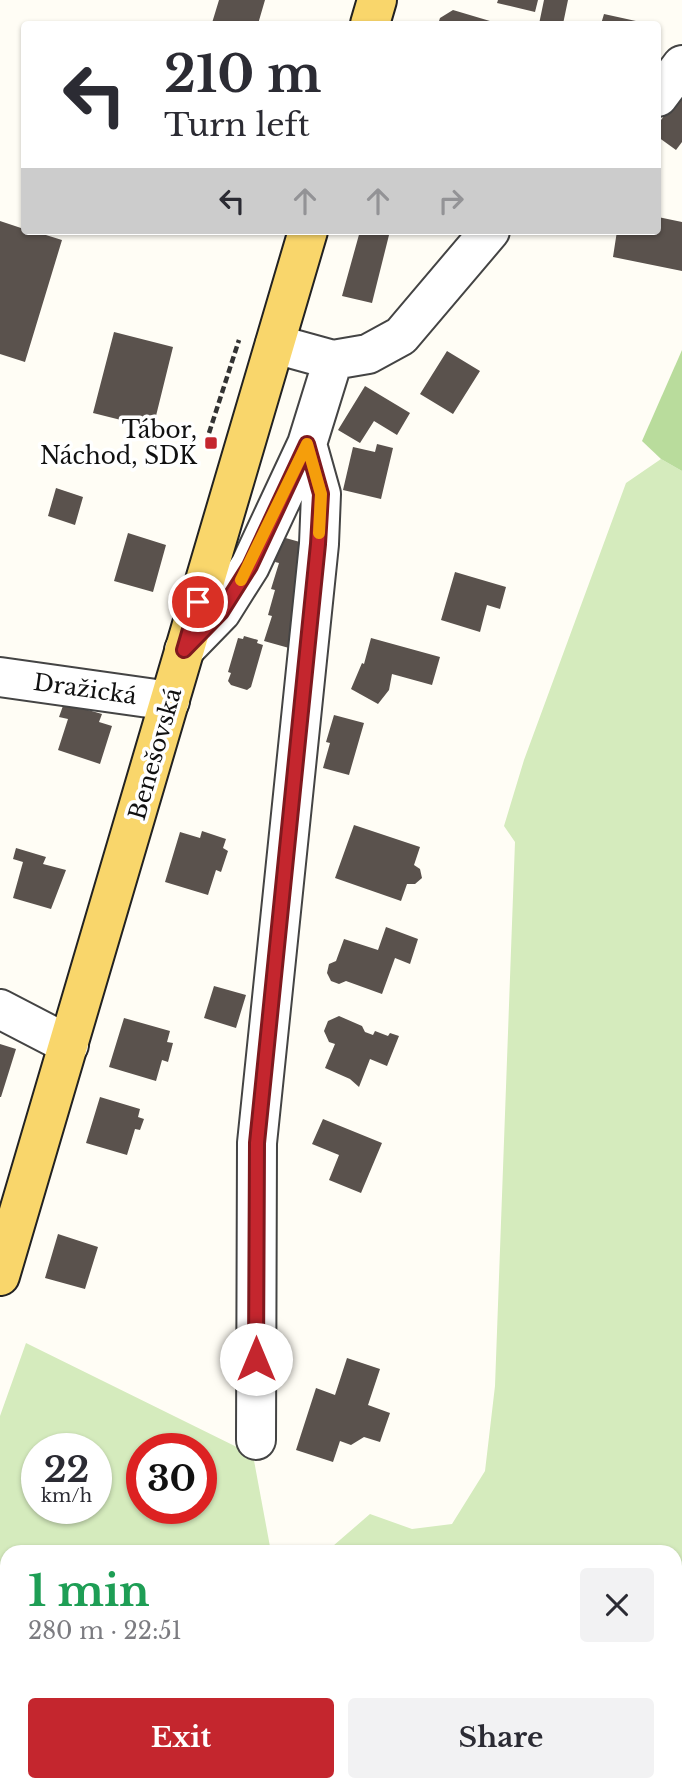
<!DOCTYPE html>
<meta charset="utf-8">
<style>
:root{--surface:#fff;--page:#f2f2f3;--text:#2b2b33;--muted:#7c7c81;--accent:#c4262e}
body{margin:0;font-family:"Libre Baskerville",serif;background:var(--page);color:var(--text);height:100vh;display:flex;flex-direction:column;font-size:26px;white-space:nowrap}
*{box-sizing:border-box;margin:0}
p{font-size:23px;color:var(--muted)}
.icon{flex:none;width:38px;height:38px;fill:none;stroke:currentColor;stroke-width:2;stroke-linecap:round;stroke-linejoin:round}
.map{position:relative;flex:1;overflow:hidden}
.panel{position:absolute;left:0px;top:1545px;width:682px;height:247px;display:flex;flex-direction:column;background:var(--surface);border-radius:21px 21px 0 0;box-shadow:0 2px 5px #0004}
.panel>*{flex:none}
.top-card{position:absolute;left:21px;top:21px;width:640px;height:214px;border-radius:7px;box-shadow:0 2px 5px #0004;background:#fff;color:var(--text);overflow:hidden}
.speed{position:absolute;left:21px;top:1433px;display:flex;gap:14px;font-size:35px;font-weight:700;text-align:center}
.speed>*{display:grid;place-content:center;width:91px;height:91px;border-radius:50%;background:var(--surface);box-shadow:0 2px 5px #0004;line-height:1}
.speed small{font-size:18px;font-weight:400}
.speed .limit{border:10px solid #d22;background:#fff;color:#111}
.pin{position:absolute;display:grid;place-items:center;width:60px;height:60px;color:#fff;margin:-30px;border:4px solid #fff;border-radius:50%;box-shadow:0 2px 7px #0007}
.me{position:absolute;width:77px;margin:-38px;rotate:0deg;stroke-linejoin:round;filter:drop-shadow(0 0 5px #0008)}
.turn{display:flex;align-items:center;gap:24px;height:147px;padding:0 28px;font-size:32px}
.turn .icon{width:91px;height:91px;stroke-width:2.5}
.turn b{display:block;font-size:49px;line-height:60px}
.lanes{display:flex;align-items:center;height:66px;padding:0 28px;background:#0003;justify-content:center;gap:35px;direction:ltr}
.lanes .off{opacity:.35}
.round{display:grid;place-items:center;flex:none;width:74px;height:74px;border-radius:7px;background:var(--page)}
.head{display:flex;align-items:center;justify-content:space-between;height:119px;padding:0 28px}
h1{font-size:42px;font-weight:700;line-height:52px;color:#1e9e55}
.button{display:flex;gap:14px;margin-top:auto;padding:14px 28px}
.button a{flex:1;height:80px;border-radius:7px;background:var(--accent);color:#fff;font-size:28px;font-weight:700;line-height:80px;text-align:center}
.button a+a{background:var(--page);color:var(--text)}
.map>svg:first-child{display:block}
.green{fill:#d5ebbd;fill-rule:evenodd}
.forest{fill:#b9dc9c}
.building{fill:#5a524d}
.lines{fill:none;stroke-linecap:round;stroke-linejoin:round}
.minor-casing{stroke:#444;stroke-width:42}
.major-casing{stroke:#222;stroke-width:42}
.path{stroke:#333;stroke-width:4.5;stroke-dasharray:7 3.5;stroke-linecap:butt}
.minor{stroke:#fff;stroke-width:38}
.major{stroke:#f9d66b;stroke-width:38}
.route-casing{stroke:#7f191e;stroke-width:18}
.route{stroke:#c4262e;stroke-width:12}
.slow{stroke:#f59e0b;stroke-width:12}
.poi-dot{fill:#c4262e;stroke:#fff;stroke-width:2.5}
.labels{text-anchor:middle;stroke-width:7;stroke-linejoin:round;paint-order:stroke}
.poi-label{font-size:23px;fill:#111;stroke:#fff;text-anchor:end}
.street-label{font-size:23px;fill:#111;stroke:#fff}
</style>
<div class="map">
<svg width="682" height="1791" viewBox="0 0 682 1791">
<rect width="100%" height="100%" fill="#fffdf5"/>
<path class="green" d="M661 459 682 471V1791H300L301 1785H676V1552H326L370 1514 412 1529 452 1524 485 1471 495 1386 515 842 504 826 524 760 626 483Z
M26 1343 253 1455 271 1552H7V1785H285V1791H0V1416ZM37 1449H96V1508H37ZM142 1449H201V1508H142Z"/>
<path class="forest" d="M682 350V471L661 459 642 441Z"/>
<path class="building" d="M219 0H265L258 24H216L212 23Z
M498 0H538L535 12 497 3Z
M544 0H568L563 24H539Z
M453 10 500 24H438L440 18Z
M604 14 645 23V24H601Z
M682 92V142L676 150 658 137V124Z
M658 217 682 222V271L613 257 617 231H658Z
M0 221 24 229V231H33L62 240 25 362 0 354Z
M360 231H390L372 303 342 296Z
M114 332 173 347 153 428 93 413Z
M447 351 480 371 453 414 420 394Z
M365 386 410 413 397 435 374 421 360 443 338 430Z
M377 444 393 448 381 499 343 490 353 447 375 452Z
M56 488 83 497 75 525 48 516Z
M128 533 166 545 153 592 114 581Z
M282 537 307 544 289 648 264 641 272 616 268 615 275 590 271 589 279 563 275 562Z
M455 572 506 587 500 609 487 605 480 632 441 620Z
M244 636 258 640 257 643 263 645 251 687 247 690 231 685 228 681 231 673 228 672 238 638 243 639Z
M371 638 440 657 432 685 392 674 389 690 378 704 351 689 362 663 364 664Z
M64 703 102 714 99 722 112 726 100 764 58 750 68 719 59 717Z
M334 715 364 723 349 775 323 768 330 743 326 742Z
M354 825 420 847 414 865 420 869 422 878 415 884H407L401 901 335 878Z
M202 831 226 839 223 848 228 851 221 872 216 870 208 895 165 882 180 832 200 838Z
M16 848 46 857 43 864 66 870 51 909 13 898 23 862 13 859Z
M386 927 418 939 410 964 395 958 382 994 346 981 339 984 331 981 327 973 329 964 336 961 344 939 378 950Z
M214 986 246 995 236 1028 204 1018Z
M339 1016 362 1026 365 1032 373 1035 375 1031 388 1036 390 1033 399 1036 387 1066 370 1059 359 1087 350 1079 325 1068 335 1044 329 1042 324 1031 328 1021Z
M124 1018 170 1031 167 1042 173 1043 168 1062 162 1060 156 1081 109 1067Z
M0 1044 16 1049 1 1097H0Z
M100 1097 140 1109 138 1117 144 1119 140 1130 135 1129 127 1155 86 1143Z
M323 1119 382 1143 361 1193 329 1180 339 1155 312 1144Z
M58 1234 98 1247 85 1289 45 1278Z
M347 1358 380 1369 368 1405 390 1413 380 1442 364 1437 351 1445 340 1441 333 1462 296 1450 316 1388 335 1395Z"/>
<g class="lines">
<g class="minor-casing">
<path id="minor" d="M658 97 682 65
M275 344 333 360 368 354 401 336 490 231
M184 650 221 612 250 566 307 444 333 360
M0 677 170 701
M0 1009 69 1045
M256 1440 257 1143 319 544 321 494 307 444"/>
</g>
<g class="major-casing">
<path id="major" d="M370 24 377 0
M0 1276 308 231"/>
</g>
<path class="path" d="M209 433 239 340"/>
<use href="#minor" class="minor"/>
<use href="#major" class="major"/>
</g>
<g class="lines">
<g class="route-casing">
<path id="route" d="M198 602 184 650 221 612 250 566 307 444 321 494 318 544 257 1143 256 1359"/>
</g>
<use href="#route" class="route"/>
<path class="slow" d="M241 580 307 444 321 494 319 533"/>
</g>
<rect class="poi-dot" x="204" y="436" width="14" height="14" rx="3.5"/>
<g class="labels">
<g class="poi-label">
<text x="197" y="438">Tábor,<tspan x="197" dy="26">Náchod, SDK</tspan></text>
</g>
<g class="street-label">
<text transform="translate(85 689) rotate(8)" y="8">Dražická</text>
<text transform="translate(155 754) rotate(-74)" y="8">Benešovská</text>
</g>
</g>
</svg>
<div class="speed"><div>22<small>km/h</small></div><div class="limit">30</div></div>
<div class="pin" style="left:198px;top:602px;background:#d93025"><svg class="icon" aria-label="arrive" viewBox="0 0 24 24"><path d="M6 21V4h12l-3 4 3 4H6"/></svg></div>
<svg class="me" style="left:256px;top:1359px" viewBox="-20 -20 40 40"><circle r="19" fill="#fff"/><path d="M0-13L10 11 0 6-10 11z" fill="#c4262e"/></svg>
<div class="top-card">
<div class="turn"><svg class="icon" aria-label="left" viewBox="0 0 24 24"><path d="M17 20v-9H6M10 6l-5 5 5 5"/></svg><div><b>210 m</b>Turn left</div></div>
<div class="lanes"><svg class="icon" aria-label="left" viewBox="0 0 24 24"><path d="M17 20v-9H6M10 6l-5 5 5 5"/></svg><svg class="icon off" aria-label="ahead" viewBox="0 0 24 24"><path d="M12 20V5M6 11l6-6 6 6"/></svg><svg class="icon off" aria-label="ahead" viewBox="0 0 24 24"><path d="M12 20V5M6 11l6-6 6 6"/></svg><svg class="icon off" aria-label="right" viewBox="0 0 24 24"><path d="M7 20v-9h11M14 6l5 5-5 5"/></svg></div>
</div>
<section class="panel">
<div class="head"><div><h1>1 min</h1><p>280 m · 22:51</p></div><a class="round"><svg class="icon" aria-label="close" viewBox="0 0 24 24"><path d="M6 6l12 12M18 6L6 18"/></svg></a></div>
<div class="button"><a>Exit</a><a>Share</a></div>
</section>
</div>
